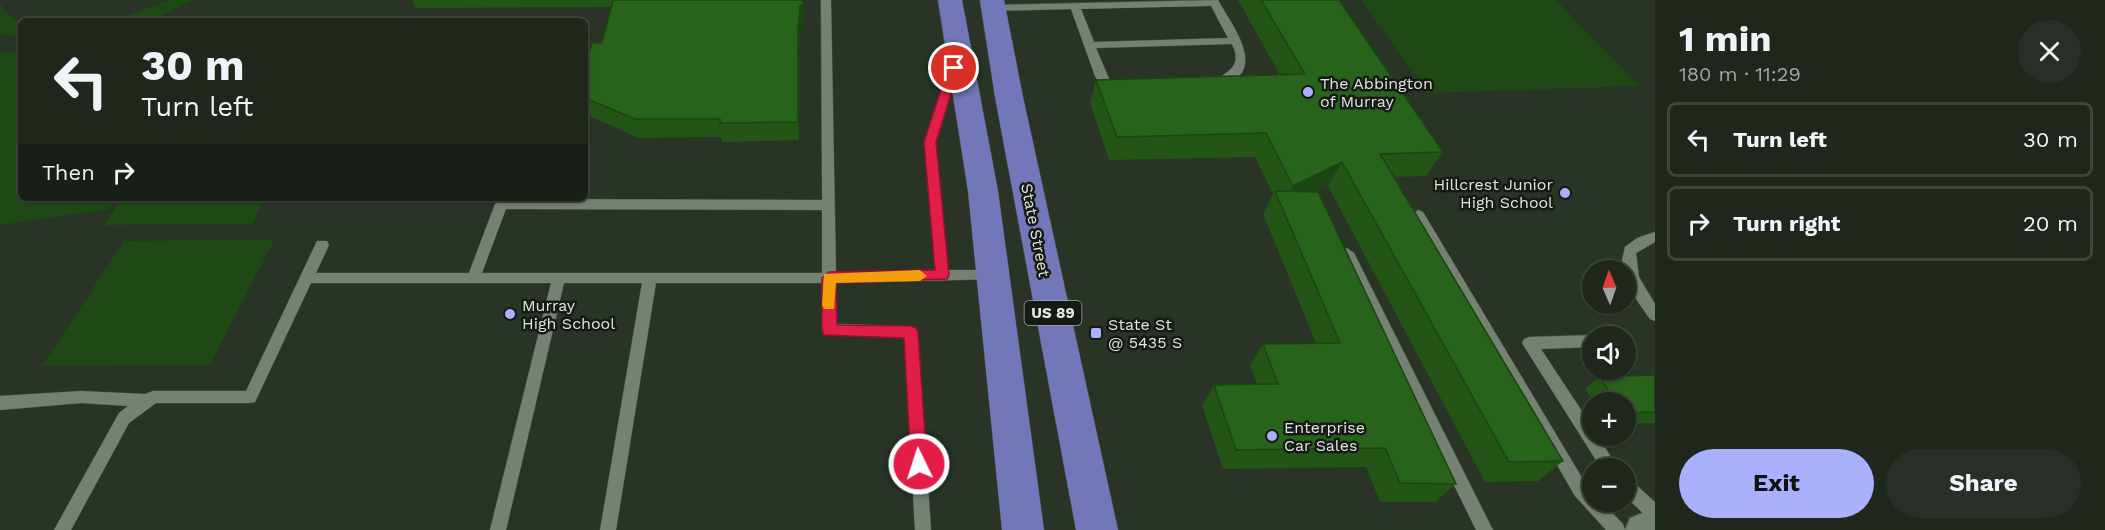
<!DOCTYPE html>
<meta charset="utf-8">
<style>
:root{--surface:#1f271d;--page:#272f26;--text:#f1f3f6;--muted:#a1a5a4;--line:#3c443b;--accent:#a9b0fc}
body{margin:0;font-family:"Work Sans",sans-serif;background:var(--page);color:var(--text);height:100vh;display:flex;flex-direction:column;font-size:22px;white-space:nowrap}
*{box-sizing:border-box;margin:0}
p{font-size:20px;color:var(--muted)}
.icon{flex:none;width:33px;height:33px;fill:none;stroke:currentColor;stroke-width:2;stroke-linecap:round;stroke-linejoin:round}
.map{position:relative;flex:1;overflow:hidden}
.drawer{display:flex;flex-direction:column;background:var(--surface);width:450px}
.drawer>*{flex:none}
.guide{position:absolute;left:18px;top:18px;width:570px;height:183px;border-radius:9px;box-shadow:0 2px 4px #0004,0 0 0 2px var(--line);background:#1f271d;color:var(--text);overflow:hidden}
.needle{width:39px;rotate:358deg}
.buttons{position:absolute;left:1582px;top:260px;display:grid;gap:12px}
.buttons a{display:grid;place-items:center;width:54px;height:54px;border-radius:50%;background:var(--surface);box-shadow:0 2px 4px #0004,0 0 0 2px var(--line);font-size:30px}
.pin{position:absolute;display:grid;place-items:center;width:51px;height:51px;color:#fff;margin:-26px;border:3px solid #fff;border-radius:50%;box-shadow:0 2px 6px #0007}
.me{position:absolute;width:66px;margin:-33px;rotate:356deg;stroke-linejoin:round;filter:drop-shadow(0 0 4px #0008)}
.turn{display:flex;align-items:center;gap:21px;height:126px;padding:0 24px;font-size:27px}
.turn .icon{width:78px;height:78px;stroke-width:2.5}
.turn b{display:block;font-size:42px;line-height:51px}
.then{display:flex;align-items:center;height:57px;padding:0 24px;background:#0003;gap:12px;font-size:22px}
.round{display:grid;place-items:center;flex:none;width:63px;height:63px;border-radius:32px;background:var(--page)}
.summary{display:flex;align-items:center;justify-content:space-between;height:102px;padding:0 24px}
h1{font-size:36px;font-weight:700;line-height:45px}
.button{display:flex;gap:12px;margin-top:auto;padding:12px 24px}
.button a{flex:1;height:69px;border-radius:36px;background:var(--accent);color:#111;font-size:24px;font-weight:700;line-height:69px;text-align:center}
.button a+a{background:var(--page);color:var(--text)}
ul{padding:0;list-style:none}
li{display:flex;align-items:center;gap:18px;height:75px;margin:0 12px 9px;padding:0 12px;border:3px solid var(--line);border-radius:9px}
li div{flex:1}
li b{display:block;font-size:22px}
li em{font-style:normal}
main{display:flex;flex:1;min-height:0}
.map>svg:first-child{display:block}
.green{fill:#1e4915}
.lines{fill:none;stroke-linecap:round;stroke-linejoin:round}
.lane-casing{stroke:#475145;stroke-width:1}
.street-casing{stroke:#475145;stroke-width:2}
.primary-casing{stroke:#475145;stroke-width:1}
.lane{fill:#758273;fill-rule:evenodd}
.street{fill:#758273;fill-rule:evenodd}
.primary{fill:#7177b8;fill-rule:evenodd}
.wall{fill:#225516}
.shaded-wall{fill:#1b4512}
.building{fill:#27631a;stroke:#1b4512;stroke-width:1.5}
.route{fill:#e11d48;stroke:#92132f;stroke-width:1.5}
.slow{fill:#f59e0b}
.poi-dot{fill:#a9b0fc;stroke:#151a14;stroke-width:2}
.labels{text-anchor:middle;stroke-width:5;stroke-linejoin:round;paint-order:stroke}
.shield{fill:#151a14;stroke:#a2a9a1;stroke-width:1.5}
.shield-label{font-size:15px;font-weight:bold;fill:#dfe6de}
.poi-label{font-size:16px;fill:#dfe6de;stroke:#151a14;text-anchor:start}
.street-label{font-size:16px;fill:#dfe6de;stroke:#151a14}
</style>
<main>
<div class="map">
<svg width="1655" height="530" viewBox="0 0 1655 530">
<rect width="100%" height="100%" fill="#293427"/>
<path class="green" d="M170 0H193L150 21H113Z
M1361 0H1556L1639 86 1428 93Z
M0 3 5 12 21 22V39L0 33Z
M207 17H308L305 21H204Z
M21 51V198H117L109 209 0 225V53Z
M122 198H265L252 224 104 225Z
M274 240 210 365 42 366 124 241Z"/>
<g class="lines">
<g class="lane-casing">
<path id="lane" d="M821 0H831L836 273 935 270 924 143 951 61 956 58 961 61 936 143 948 270H994L999 271 1001 275 999 279 836 283V324L911 326 916 328 918 332 931 530H915L904 338 824 334 822 330V283H656L616 530H600L642 283H564L506 530H490L551 283H311L255 402 250 403H156L129 423 71 530H54L119 413 128 406 81 403 0 410V396L81 391 145 394 153 391H246L317 241H327L329 245 316 273H469L495 204 501 199 822 200ZM506 209 822 210V273H482Z
M1218 0C1234 29 1271 73 1217 88L1211 84C1225 72 1244 68 1232 44L1096 48 1110 81 1123 87 1117 91 1102 87 1095 76 1071 9 993 11 988 8 993 5ZM1211 6 1228 38 1094 42 1081 9Z
M1418 210 1423 212 1587 486 1593 492V501H1601L1623 524 1625 530H1606L1575 496 1412 215Z
M1655 232V242L1636 253 1639 277 1655 304V321L1650 319C1640 304 1626 289 1626 270H1623L1622 260 1625 247 1637 238Z
M1347 248 1354 253 1493 530H1476L1340 253Z
M1593 335 1596 336H1593V347L1541 349 1593 428V435H1597L1618 468H1601L1522 343 1524 339 1529 337Z
M1626 479 1632 481 1655 502V521L1649 519 1626 497Z"/>
</g>
<g class="street-casing">
<path id="street" d="M1655 508V530H1625L1630 518Z"/>
</g>
<g class="primary-casing">
<path id="primary" d="M938 0H962L998 191 1044 530H1002L968 191Z
M980 0H1004L1023 97 1118 530H1076L995 97Z"/>
</g>
<use href="#lane" class="lane"/>
<use href="#street" class="street"/>
<use href="#primary" class="primary"/>
</g>
<path class="wall" d="M412 0H803V23L801 24 798 50 799 140 722 142 721 137 639 138 585 114V69L602 43 611 7 416 8Z
M1238 0H1339L1443 152 1426 176 1393 177 1563 461 1538 481 1485 482 1328 186 1316 192 1456 484 1435 502H1380L1366 467 1223 469 1202 405 1214 385 1257 384 1250 365 1263 344 1316 343 1263 214 1273 194 1255 157 1109 160 1090 103 1096 80 1280 75Z
M1655 375V423L1626 424V402H1594L1585 389 1599 377Z"/>
<path class="shaded-wall" d="M803 0V23L801 24 798 50 799 140 798 31 800 6Z
M1342 162 1328 186 1282 208 1281 207 1293 186Z"/>
<path class="building" d="M613 0H803V4L800 6 798 31V122L720 123V119H635L585 98V69L592 43H602Z
M1261 0H1339L1443 152 1380 154 1563 461 1509 462 1342 162 1293 186 1266 133 1117 137 1096 80 1305 74Z
M1275 191 1318 192 1456 484 1400 483 1385 448 1236 450 1214 385 1278 384 1263 344 1340 343Z
M1655 375V412L1626 413V402H1617L1599 377Z"/>
<path class="route" d="M954 64 959 68 936 142 949 275 947 279 836 283 837 325 911 326 916 328 918 332 927 464 925 469 919 471 913 469 911 464 904 338 824 335 822 330V278L829 272 935 270 924 142 948 68Z"/>
<path class="slow" d="M920 270 927 276 920 281 836 283 834 309H824L822 305 824 274Z"/>
<g class="poi-dot">
<circle cx="1308" cy="92" r="6"/>
<circle cx="1565" cy="193" r="6"/>
<circle cx="510" cy="314" r="6"/>
<rect x="1090" y="327" width="12" height="12" rx="3"/>
<circle cx="1272" cy="436" r="6"/>
</g>
<g class="labels">
<rect class="shield" x="1024.5" y="301" width="57" height="24" rx="4.5"/>
<g class="shield-label">
<text x="1053" y="318">US 89</text>
</g>
<g class="poi-label">
<text x="1320" y="89">The Abbington<tspan x="1320" dy="18">of Murray</tspan></text>
<text x="1553" y="190" text-anchor="end">Hillcrest Junior<tspan x="1553" dy="18">High School</tspan></text>
<text x="522" y="311">Murray<tspan x="522" dy="18">High School</tspan></text>
<text x="1108" y="330">State St<tspan x="1108" dy="18">@ 5435 S</tspan></text>
<text x="1284" y="433">Enterprise<tspan x="1284" dy="18">Car Sales</tspan></text>
</g>
<g class="street-label">
<text transform="translate(1036 230) rotate(79)" y="6">State Street</text>
</g>
</g>
</svg>
<div class="buttons">
<a><svg class="needle" viewBox="-14 -14 28 28"><path d="M0-13l5 13h-10z" fill="#e53935"/><path d="M0 13l5-13h-10z" fill="#a1a5a4"/></svg></a>
<a><svg class="icon" aria-label="sound" viewBox="0 0 24 24"><path d="M4 9h4l5-4v14l-5-4H4zM17 9q2 3 0 6"/></svg></a>
<a>+</a>
<a>−</a>
</div>
<div class="pin" style="left:954px;top:68px;background:#d93025"><svg class="icon" aria-label="arrive" viewBox="0 0 24 24"><path d="M6 21V4h12l-3 4 3 4H6"/></svg></div>
<svg class="me" style="left:919px;top:464px" viewBox="-20 -20 40 40"><circle r="17" fill="#e11d48" stroke="#fff" stroke-width="3"/><path d="M0-11L8 9 0 5-8 9z" fill="#fff"/></svg>
<div class="guide">
<div class="turn"><svg class="icon" aria-label="left" viewBox="0 0 24 24"><path d="M17 20v-9H6M10 6l-5 5 5 5"/></svg><div><b>30 m</b>Turn left</div></div>
<div class="then">Then<svg class="icon" aria-label="right" viewBox="0 0 24 24"><path d="M7 20v-9h11M14 6l5 5-5 5"/></svg></div>
</div>
</div>
<section class="drawer">
<div class="summary"><div><h1>1 min</h1><p>180 m · 11:29</p></div><a class="round"><svg class="icon" aria-label="close" viewBox="0 0 24 24"><path d="M6 6l12 12M18 6L6 18"/></svg></a></div>
<ul>
<li><svg class="icon" aria-label="left" viewBox="0 0 24 24"><path d="M17 20v-9H6M10 6l-5 5 5 5"/></svg><div><b>Turn left</b></div><em>30 m</em></li>
<li><svg class="icon" aria-label="right" viewBox="0 0 24 24"><path d="M7 20v-9h11M14 6l5 5-5 5"/></svg><div><b>Turn right</b></div><em>20 m</em></li>
</ul>
<div class="button"><a>Exit</a><a>Share</a></div>
</section>
</main>
